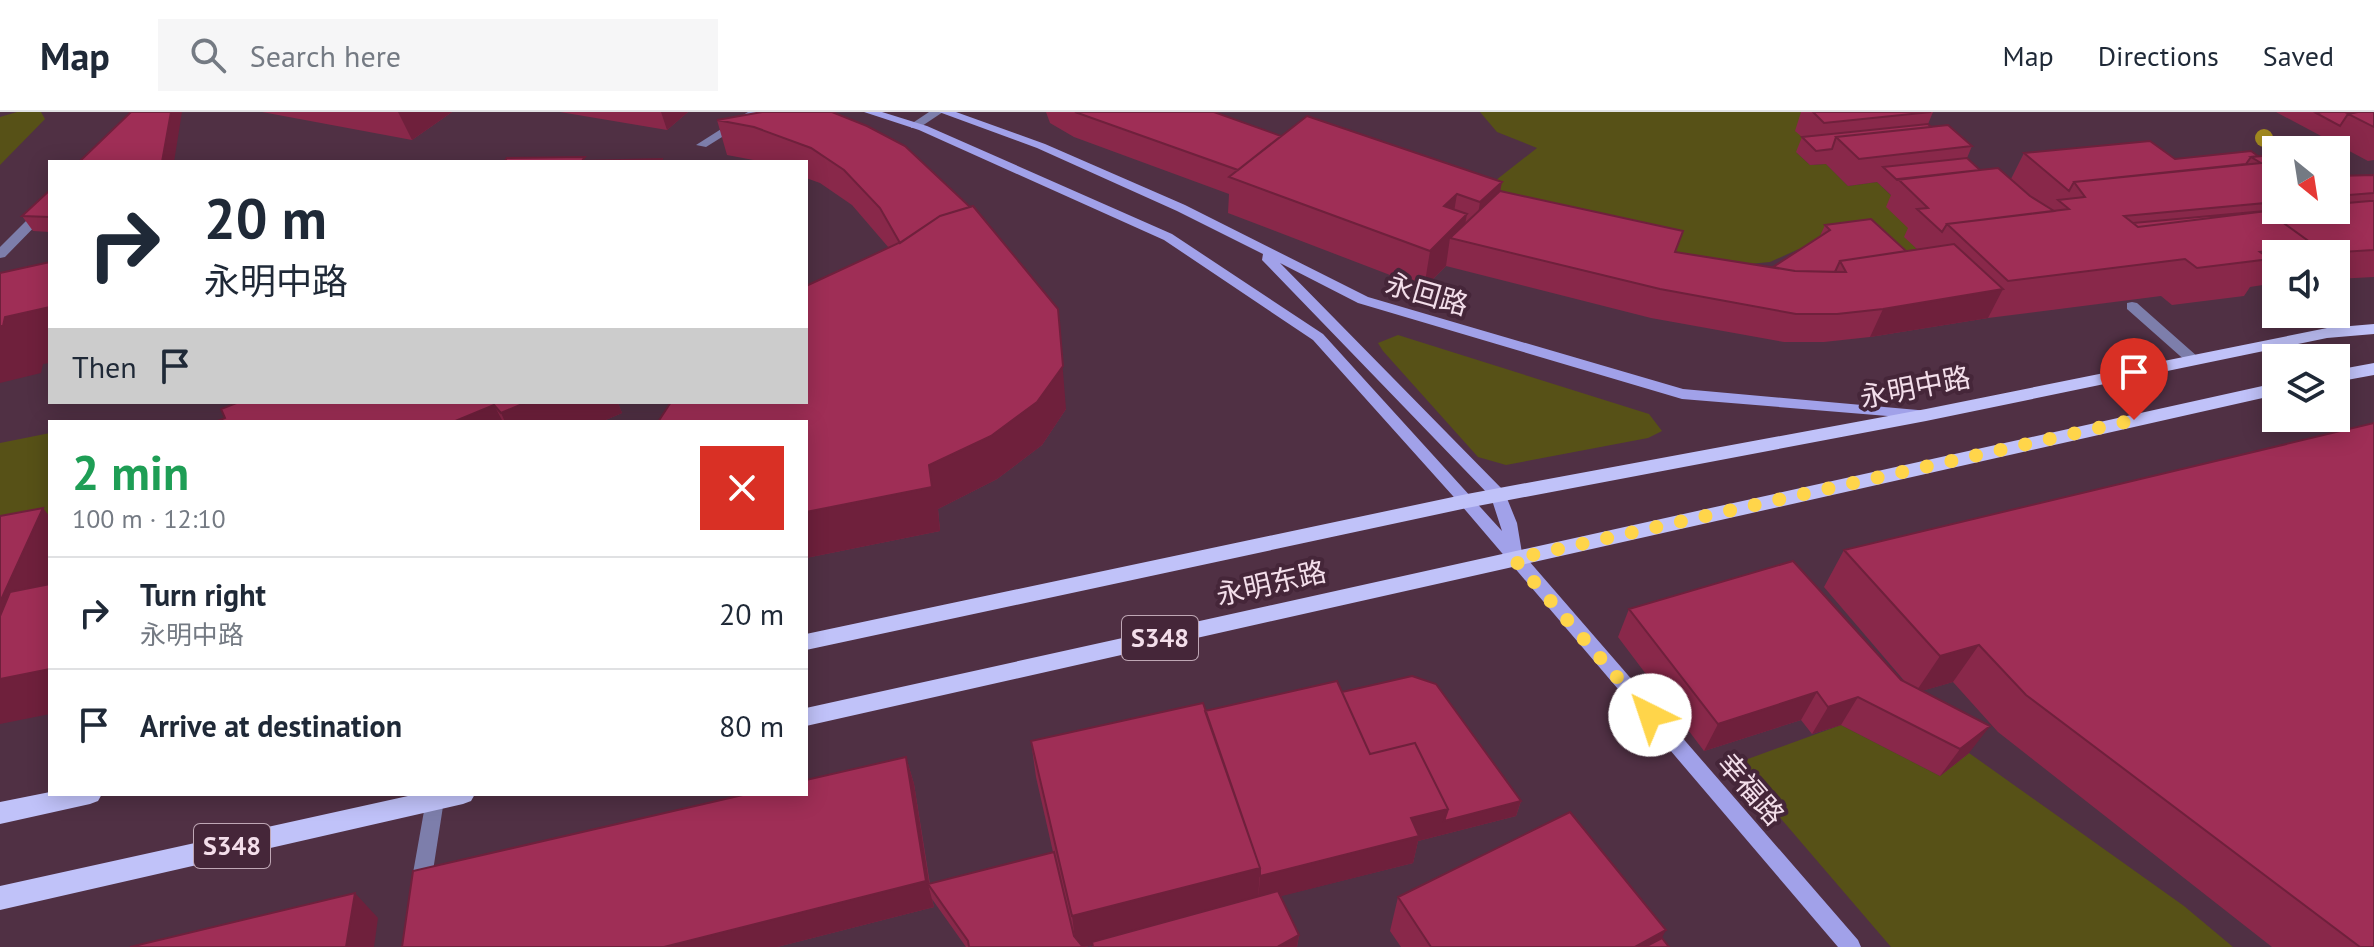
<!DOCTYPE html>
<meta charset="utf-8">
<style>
:root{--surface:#fff;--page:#f6f6f7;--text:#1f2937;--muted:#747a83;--line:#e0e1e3}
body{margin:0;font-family:"PT Sans","Noto Sans SC",sans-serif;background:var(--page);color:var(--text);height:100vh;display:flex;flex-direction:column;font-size:30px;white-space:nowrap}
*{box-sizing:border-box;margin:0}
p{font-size:26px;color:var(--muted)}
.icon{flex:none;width:44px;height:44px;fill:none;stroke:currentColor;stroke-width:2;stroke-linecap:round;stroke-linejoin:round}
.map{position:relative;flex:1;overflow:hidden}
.details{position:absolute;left:48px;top:308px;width:760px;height:376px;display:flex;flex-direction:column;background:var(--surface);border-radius:0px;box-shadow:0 4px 20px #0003}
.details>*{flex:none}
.hud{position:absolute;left:48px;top:48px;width:760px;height:244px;border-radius:0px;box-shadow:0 4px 20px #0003;background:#fff;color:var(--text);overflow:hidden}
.needle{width:52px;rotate:150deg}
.tools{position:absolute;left:2262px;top:24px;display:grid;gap:16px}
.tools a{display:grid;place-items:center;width:88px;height:88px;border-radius:0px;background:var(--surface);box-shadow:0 4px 20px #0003;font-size:40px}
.pin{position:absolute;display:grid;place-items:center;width:68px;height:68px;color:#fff;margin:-82px -34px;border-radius:50% 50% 50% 0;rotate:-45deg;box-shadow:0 0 8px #0007}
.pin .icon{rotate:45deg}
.me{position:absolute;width:88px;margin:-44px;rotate:319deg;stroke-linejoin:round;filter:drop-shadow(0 0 6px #0008)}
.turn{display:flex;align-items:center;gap:28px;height:168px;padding:0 24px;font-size:36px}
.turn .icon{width:104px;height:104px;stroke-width:2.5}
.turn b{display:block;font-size:56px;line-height:68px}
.then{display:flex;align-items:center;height:76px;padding:0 24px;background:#0003;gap:16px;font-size:30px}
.round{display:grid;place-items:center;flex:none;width:84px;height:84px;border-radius:0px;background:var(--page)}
.headline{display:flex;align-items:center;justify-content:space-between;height:136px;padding:0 24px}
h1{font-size:48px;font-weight:600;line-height:60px;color:#1e9e55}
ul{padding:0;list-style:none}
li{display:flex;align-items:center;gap:24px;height:112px;padding:0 24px;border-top:2px solid var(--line)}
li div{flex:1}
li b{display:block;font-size:30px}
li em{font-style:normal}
header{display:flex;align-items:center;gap:48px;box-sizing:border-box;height:112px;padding:0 40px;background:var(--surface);border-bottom:2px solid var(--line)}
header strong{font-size:38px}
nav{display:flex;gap:44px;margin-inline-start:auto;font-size:28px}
.search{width:560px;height:72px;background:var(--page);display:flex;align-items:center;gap:20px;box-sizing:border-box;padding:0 28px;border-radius:0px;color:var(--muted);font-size:30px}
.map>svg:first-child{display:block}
.green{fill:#575117}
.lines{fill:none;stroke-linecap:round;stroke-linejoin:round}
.lane{fill:#7d7eab;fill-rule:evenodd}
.street{fill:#7d7eab;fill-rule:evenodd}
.secondary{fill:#a1a1e9;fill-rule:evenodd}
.primary{fill:#c0c2f9;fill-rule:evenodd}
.tree{fill:#a38a1f}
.wall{fill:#89284a}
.shaded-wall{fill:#6f203c}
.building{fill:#9f2e56;stroke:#6f203c;stroke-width:2}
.route{stroke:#ffd54a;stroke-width:14;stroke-dasharray:0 25.2}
.labels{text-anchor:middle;stroke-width:8;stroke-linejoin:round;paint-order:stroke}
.shield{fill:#452639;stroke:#bfa7b5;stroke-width:2}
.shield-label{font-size:26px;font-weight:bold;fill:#f3deea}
.street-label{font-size:28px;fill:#f3deea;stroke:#452639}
</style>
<header>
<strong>Map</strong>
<div class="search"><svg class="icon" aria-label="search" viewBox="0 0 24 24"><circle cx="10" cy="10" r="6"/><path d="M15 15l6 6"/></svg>Search here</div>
<nav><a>Map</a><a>Directions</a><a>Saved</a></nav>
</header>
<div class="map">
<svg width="2374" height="835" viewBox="0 0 2374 835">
<rect width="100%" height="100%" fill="#503044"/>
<path class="green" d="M17 0H41L45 7 0 53V5Z
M1480 0H1804L1814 38 1797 41 1810 53 1826 52 1848 74 1877 70 1901 93 1915 123 1905 125 1940 160 1819 128 1770 150 1709 156 1507 82 1491 72 1537 36 1497 20Z
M1398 223 1649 302 1662 319 1648 326 1506 353 1478 345 1383 239 1378 231Z
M50 321V445L0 454V331Z
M1841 613 1940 664 1969 641 2184 794 2233 835H1891L1734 652Z"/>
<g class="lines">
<path class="lane" d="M748 0H762L706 35 696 33Z
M50 88V99L5 145 0 146V135L46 89Z
M2132 190 2137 191 2198 245 2200 248 2198 251H2188L2127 197V191Z
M427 682H441L444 688 430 778 427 785 420 787 413 785 410 778Z"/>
<path class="street" d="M929 0H943L919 16H911V12Z"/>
<path class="secondary" d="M864 0H882L927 14 1172 122 1323 222 1502 419 1491 385 1262 148 1263 142 1177 99 1037 36 939 0H956L1045 32 1185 93 1368 185 1683 277 1929 299 1931 302 1929 305 1924 307 1682 287 1358 191 1280 151 1504 379 1517 411 1522 441 1858 828 1861 835H1838L1461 393 1313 228 1164 128 919 18Z"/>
<path class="primary" d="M2374 212V222L2327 226 1926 309 1467 396 806 538V522L1467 382 1926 297 2327 216Z
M2374 251V263L2336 270V258Z
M2276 271V283L806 614V596Z
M50 680 102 682 98 689 90 692 0 712V690Z
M417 682H475L471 689 463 692 0 798V774Z"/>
</g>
<circle class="tree" cx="2264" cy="26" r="9"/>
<path class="wall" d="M262 0H452L412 28Z
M560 0H688L667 18Z
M832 0 1066 297 1042 333 997 367 938 397 940 419 806 446V310L889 136 852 93 820 71 806 66V50H764L727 43 717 8Z
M1046 0H1214L1281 24 1500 79 1683 119 1676 140 1773 155 1820 124 1825 113 1906 139 1917 137 1904 125 1908 116 1886 95 1891 83 1877 70 1848 74 1826 52 1810 53 1796 40 1802 25 1795 19 1801 0H1933L1928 12 1931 15 1972 34 1967 46 1980 58 2011 67 2024 41 2175 47 2276 44V98H2336V64L2374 63V165L2336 167V142H2276V171L2250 175 2244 184 2172 193 2161 184 1988 206 1870 225 1824 230H1784L1651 206 1446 154 1424 176 1228 101 1229 82 1074 25 1050 11Z
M2276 0H2374V48L2368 49Z
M50 78V120L33 119 22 104Z
M239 290 618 291 622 301 601 310H215L225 306Z
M2374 311V835H2272L1998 620 1953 570 1921 579 1969 641 1940 664 1841 613 1812 622 1801 608 1704 639 1618 525 1629 497 1901 568 1907 572 1824 475 1844 438Z
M1342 580 1521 689 1516 704 1418 729 1413 751 1280 784 1299 823 1297 835H1092V833L1085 835H966L932 787 934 795 777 835 906 645 914 672 930 772 1053 740 1036 665 1031 629 1205 599Z
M1398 785 1669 835H1401L1390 819Z"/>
<path class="shaded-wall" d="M171 0H182L174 50H162Z
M398 0H452L412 28Z
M661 0H688L667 18Z
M1502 70 1495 106 1474 126 1480 90Z
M1457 82 1451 118 1467 102 1462 129 1450 126 1446 154 1424 176 1430 139 1444 94Z
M2003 177 1988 206 1870 225 1883 197Z
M50 195V251L43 252 41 261 0 271V214L5 205Z
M1058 197 1066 297 1042 333 997 367 938 397 940 419 806 446V400L929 353Z
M527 290H622L618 291 622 301 601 310H505L501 301Z
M494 293 503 310H453Z
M43 396 50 405V602L0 612V490Z
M1979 533 1953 570 1915 581 1940 544Z
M1817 580 1801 608 1704 639 1718 612Z
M1858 585 1841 613 1812 622 1828 595Z
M1990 614 1969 641 1940 664 1960 637Z
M906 645 914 672 930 776 928 772 934 795 777 835H664Z
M1521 689 1516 704 1418 729 1413 751 1258 790 1260 764 1411 706 1448 697Z
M1260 756 1258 790 1085 835H1076L1072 804Z
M355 781 378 806 374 835H346Z
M1666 818 1657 835H1635Z
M1299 823 1297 835H1278L1279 834Z"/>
<path class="building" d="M131 0H171L162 50H79Z
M762 0H832L867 14 905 34 970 95 940 104 900 131 880 96 844 58 811 36 754 15 717 8Z
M1075 0H1214L1281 24 1238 58Z
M1813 0H1931L1824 11Z
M2322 0H2358L2348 2 2340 14 2316 1Z
M2358 0H2374V15L2348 2Z
M1307 4 1502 70 1480 90 1457 82 1444 94 1467 102 1430 139 1229 65Z
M1928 12 1931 15 1836 25 1832 37 1816 39 1802 25Z
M1948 13 1972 34 1859 47 1836 25Z
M2150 29 2175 47 2251 39 2258 44 2251 45 2246 52 2074 70 2069 79 2024 41Z
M2274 43 2276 44V90L2124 104 2138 115 2267 99 2314 133 2260 140 2270 147 2197 156 2185 147 2008 169 1947 112 2069 97 2058 88 2085 85 2074 70 2261 51 2251 45Z
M585 45 582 49 662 47 661 50H504L507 46Z
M1967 46 1980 58 1897 68 1883 55Z
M1998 56 2030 84 2054 99 1947 112 1942 120 1917 97 1928 96 1898 67Z
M2374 63V81L2336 84V64Z
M50 78V105L22 104Z
M1500 79 1683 119 1675 140 1795 159 1846 160 1840 149 1954 132 2003 177 1883 197 1837 202H1796L1660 177 1450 126Z
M2370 89H2374V138L2308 142 2314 133 2267 99 2138 115 2133 111 2276 98H2336V92Z
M973 94 1058 197 1063 254 1037 290 991 324 929 353 932 375 806 400V310H658L671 290H806V174L901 130 940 104Z
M1871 107 1906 139 1840 149 1835 160 1795 159 1773 155 1830 118 1825 113Z
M50 150V195L5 205 3 214H0V161Z
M239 290H527L501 301 494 293 453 310H215L225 306 221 297Z
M2374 311V835H2360L2026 583 1979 533 1940 544 1844 438Z
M43 396 0 490V404Z
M1793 449 1901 568 1990 614 1960 637 1858 585 1828 595 1817 580 1718 612 1629 497Z
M50 472V557L0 567V504L10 480Z
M1412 564 1436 572 1521 689 1444 709 1448 697 1415 631 1370 642 1342 580Z
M1337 569 1370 642 1415 631 1448 697 1411 706 1419 724 1260 764V756L1205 599Z
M1203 591 1260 756 1072 804 1031 629Z
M906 645 926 769 664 835H402L413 759 747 682H806V668Z
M1570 700 1666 818 1635 835H1431L1398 785Z
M1054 740 1074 824 1083 835H969L968 829 928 772Z
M1278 779 1299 823 1279 834 1280 835H1093L1092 830Z
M355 781 346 835H130Z
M1662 826 1669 835H1645Z"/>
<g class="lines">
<path class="route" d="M1650 603 1514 447 2134 308"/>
</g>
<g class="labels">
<g class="shield">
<rect x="1122" y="504" width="76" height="44" rx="6"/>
<rect x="194" y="712" width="76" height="44" rx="6"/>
</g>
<g class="shield-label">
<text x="1160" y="535">S348</text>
<text x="232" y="743">S348</text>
</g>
<g class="street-label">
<text transform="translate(1427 182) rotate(16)" y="10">永回路</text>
<text transform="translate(1915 275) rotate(-11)" y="10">永明中路</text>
<text transform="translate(1271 471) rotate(-13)" y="10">永明东路</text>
<text transform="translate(1751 677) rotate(49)" y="10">幸福路</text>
</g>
</g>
</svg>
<div class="tools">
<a><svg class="needle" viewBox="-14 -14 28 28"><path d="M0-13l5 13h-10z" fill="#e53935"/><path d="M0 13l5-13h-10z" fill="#747a83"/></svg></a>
<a><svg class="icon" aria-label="sound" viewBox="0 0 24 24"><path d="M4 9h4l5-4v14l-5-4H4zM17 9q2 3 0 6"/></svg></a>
<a><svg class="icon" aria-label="layers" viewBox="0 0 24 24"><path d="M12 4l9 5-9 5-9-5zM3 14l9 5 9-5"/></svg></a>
</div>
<div class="pin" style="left:2134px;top:308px;background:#d93025"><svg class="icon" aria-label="arrive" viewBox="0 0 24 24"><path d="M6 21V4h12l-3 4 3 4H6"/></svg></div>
<svg class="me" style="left:1650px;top:603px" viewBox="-20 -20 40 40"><circle r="19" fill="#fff"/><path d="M0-13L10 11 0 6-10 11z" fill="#ffd54a"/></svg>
<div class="hud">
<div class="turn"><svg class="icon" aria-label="right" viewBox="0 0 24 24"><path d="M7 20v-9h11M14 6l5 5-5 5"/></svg><div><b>20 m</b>永明中路</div></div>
<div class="then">Then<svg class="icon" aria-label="arrive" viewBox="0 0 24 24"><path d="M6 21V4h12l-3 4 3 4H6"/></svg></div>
</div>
<section class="details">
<div class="headline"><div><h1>2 min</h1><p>100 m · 12:10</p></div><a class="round" style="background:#d93025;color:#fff"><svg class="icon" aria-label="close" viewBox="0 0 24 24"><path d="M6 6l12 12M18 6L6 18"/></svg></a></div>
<ul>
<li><svg class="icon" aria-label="right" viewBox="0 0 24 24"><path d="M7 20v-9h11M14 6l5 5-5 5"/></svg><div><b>Turn right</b><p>永明中路</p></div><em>20 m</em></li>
<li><svg class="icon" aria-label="arrive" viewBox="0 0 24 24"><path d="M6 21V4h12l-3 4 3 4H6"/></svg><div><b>Arrive at destination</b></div><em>80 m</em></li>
</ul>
</section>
</div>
